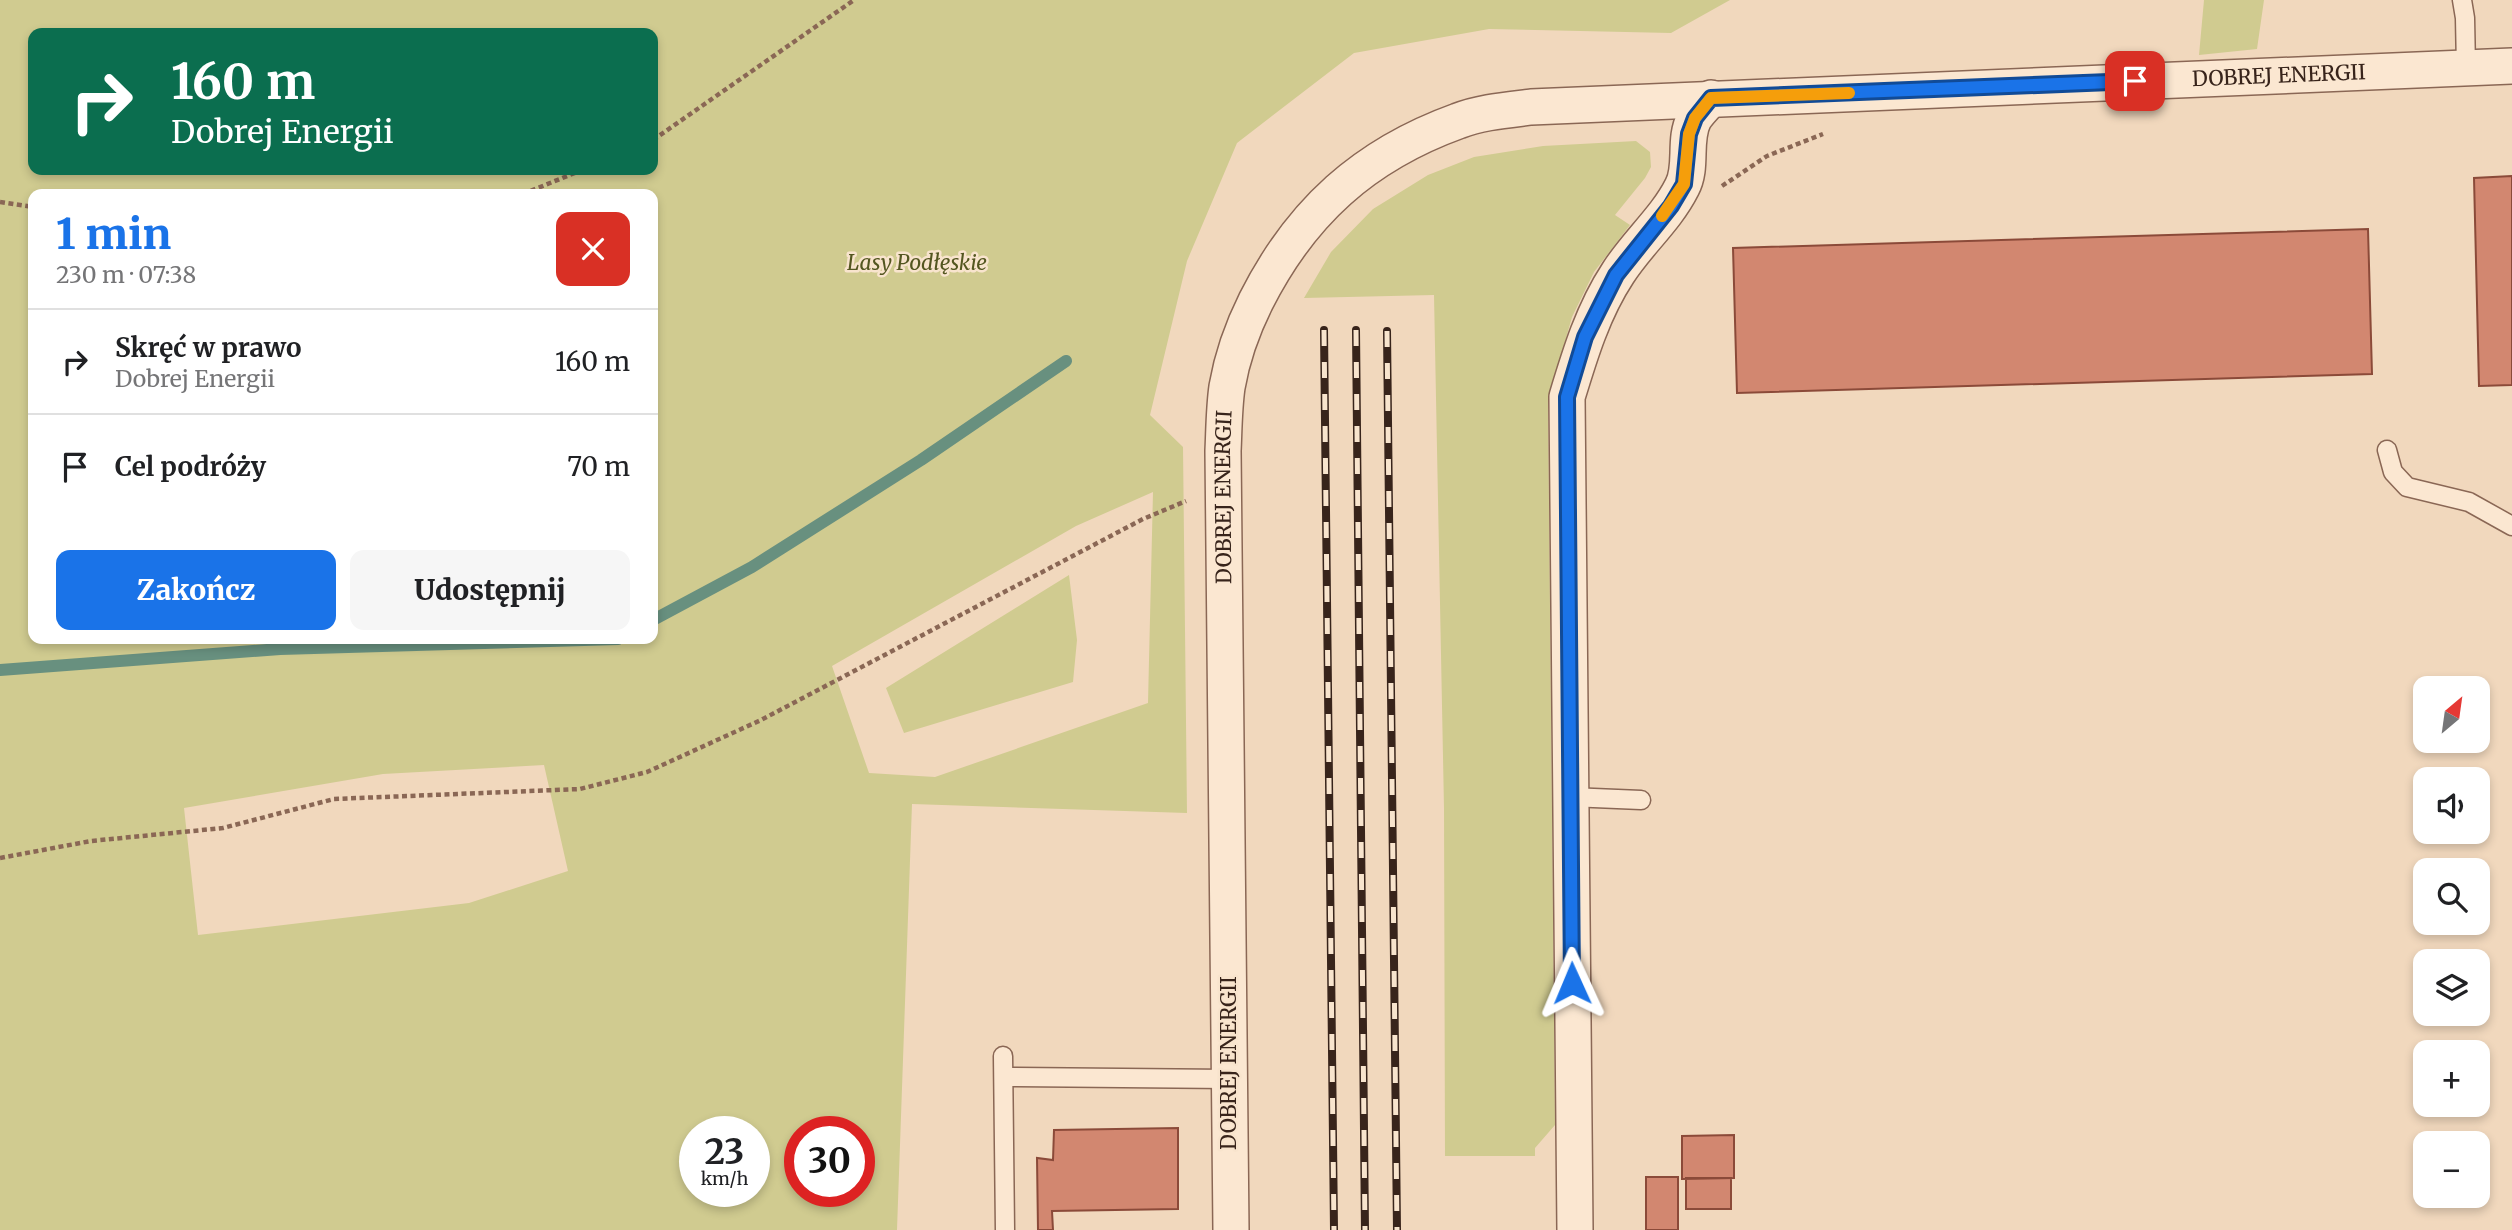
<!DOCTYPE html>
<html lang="pl">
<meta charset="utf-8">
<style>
:root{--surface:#fff;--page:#f6f6f6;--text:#202124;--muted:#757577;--line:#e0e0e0;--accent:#1a73e8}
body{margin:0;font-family:Merriweather,serif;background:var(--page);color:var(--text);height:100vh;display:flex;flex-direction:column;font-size:26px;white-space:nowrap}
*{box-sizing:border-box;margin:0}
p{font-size:23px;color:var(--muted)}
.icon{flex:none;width:38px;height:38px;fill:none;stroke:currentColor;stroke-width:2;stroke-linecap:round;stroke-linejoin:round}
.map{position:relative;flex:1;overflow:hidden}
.details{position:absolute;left:28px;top:189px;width:630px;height:455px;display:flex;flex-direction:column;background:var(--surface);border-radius:14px;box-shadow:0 4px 10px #0003}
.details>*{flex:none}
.banner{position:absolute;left:28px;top:28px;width:630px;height:147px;border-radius:14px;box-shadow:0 4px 10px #0003;background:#0b6e4f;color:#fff;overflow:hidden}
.needle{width:46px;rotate:29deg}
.buttons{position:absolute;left:2413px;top:676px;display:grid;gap:14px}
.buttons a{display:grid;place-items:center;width:77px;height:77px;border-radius:14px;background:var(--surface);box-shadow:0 4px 10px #0003;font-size:35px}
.speed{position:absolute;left:679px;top:1116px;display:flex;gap:14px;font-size:35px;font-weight:700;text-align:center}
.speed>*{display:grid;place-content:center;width:91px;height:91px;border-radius:50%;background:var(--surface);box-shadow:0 4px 10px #0003;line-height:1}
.speed small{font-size:18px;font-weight:400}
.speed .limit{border:10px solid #d22;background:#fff;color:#111}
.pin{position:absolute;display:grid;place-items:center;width:60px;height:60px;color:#fff;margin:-30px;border-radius:14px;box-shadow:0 4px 10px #0006}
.me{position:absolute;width:77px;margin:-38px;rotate:359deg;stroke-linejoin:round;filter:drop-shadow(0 0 5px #0008)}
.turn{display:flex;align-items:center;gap:24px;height:147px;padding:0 28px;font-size:32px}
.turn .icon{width:91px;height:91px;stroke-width:2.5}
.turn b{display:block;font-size:49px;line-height:60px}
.round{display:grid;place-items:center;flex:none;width:74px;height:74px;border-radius:14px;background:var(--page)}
.overview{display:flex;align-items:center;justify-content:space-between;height:119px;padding:0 28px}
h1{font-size:42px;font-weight:800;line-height:52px;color:var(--accent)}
.action{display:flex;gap:14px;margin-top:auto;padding:14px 28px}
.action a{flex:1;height:80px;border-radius:14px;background:var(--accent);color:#fff;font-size:28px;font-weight:800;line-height:80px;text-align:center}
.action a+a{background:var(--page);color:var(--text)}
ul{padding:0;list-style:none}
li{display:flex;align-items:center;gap:21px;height:105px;padding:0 28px;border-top:2px solid var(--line)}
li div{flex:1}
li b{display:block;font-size:26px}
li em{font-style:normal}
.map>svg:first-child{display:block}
.green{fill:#d0cb90;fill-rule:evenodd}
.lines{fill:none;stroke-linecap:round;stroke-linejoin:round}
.stream{stroke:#68907f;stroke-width:12}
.building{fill:#d28770;stroke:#8b4a39;stroke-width:2}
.lane-casing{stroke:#8a6755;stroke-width:21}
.street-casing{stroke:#8a6755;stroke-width:38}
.path{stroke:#8a6755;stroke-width:4.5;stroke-dasharray:5 3.5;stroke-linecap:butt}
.lane{stroke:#fbe7d1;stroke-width:18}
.street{stroke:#fbe7d1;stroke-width:35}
.rail-casing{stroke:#38241b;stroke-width:8}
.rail{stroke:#f8e4cd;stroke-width:5;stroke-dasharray:16;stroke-linecap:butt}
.route-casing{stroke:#114b97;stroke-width:18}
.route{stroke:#1a73e8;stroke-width:12}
.slow{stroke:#f59e0b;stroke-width:12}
.labels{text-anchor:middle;stroke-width:5;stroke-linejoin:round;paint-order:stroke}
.street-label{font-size:21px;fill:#38241b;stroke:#f8e4cd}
.park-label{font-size:21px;font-style:italic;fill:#535620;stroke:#f8e4cd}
</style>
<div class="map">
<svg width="2512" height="1230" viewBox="0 0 2512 1230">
<rect width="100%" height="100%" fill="#f1d8bd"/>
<path class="green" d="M0 0H1730L1671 33 1489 29 1354 53 1237 143 1187 261 1150 415 1183 447 1187 813 912 804 897 1230H0ZM653 33V170H33V33ZM653 194V639H33V194ZM1153 492 1148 703 935 777 869 773 832 666 1076 526ZM544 765 568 871 469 903 198 935 184 808 383 774ZM754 1132V1192H695V1132ZM800 1132H859V1192H800Z
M2204 0H2264L2257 49 2199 55Z
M1636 141 1650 152 1651 167 1645 178 1615 215 1630 225 1594 272 1572 317 1548 402 1555 1125 1535 1148V1156H1445L1444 808 1434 295 1304 298 1331 252 1373 209 1428 175 1474 157 1543 146Z
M1069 575 1077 640 1073 682 904 733 886 688Z"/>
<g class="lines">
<path class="stream" d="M653 620 752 567 921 460 1066 361
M0 670 280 649 618 639"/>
</g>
<path class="building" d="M2512 176V385L2479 386 2474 178Z
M2368 229 2372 374 1737 393 1733 248Z
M1178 1128V1209L1052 1211 1053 1230H1038L1037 1158 1053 1160 1054 1130Z
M1734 1135V1178L1682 1179V1136Z
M1646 1177H1678V1230H1646Z
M1686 1178H1731V1209H1686Z"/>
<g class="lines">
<g class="lane-casing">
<path id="lane" d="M2462 0 2465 18 2466 68
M2387 450 2393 472 2407 487 2469 502 2512 526
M1570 797 1641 800
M1003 1056 1005 1230
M1004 1077 1229 1079"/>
</g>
<g class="street-casing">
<g id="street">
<path id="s1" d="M1231 1230 1223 451C1224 430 1224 408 1227 387 1232 358 1243 327 1256 301 1301 212 1364 155 1458 121 1481 112 1507 110 1531 107L2512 66"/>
<path d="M1575 1230 1567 397C1580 354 1593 311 1618 273 1637 243 1666 219 1682 187 1693 167 1683 140 1694 119 1698 112 1706 105 1711 98"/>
</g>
</g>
<path class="path" d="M653 140 854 0
M1722 186 1767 156 1823 134
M523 194 582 170
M0 202 33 207
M0 858 91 841 223 828 334 799 580 789 647 772 761 720 1143 519 1186 501"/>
<use href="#lane" class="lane"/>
<use href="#street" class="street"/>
<g class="rail-casing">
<path id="rail" d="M1324 330 1334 1230
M1356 330 1365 1230
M1387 331 1397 1230"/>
</g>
<use href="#rail" class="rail"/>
</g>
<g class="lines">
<g class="route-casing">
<path id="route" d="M1572 983 1567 397 1585 337 1616 275 1671 206 1684 184 1689 134 1695 118 1711 98 2135 81"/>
</g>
<use href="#route" class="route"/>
<path class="slow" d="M1662 216 1684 184 1689 134 1695 118 1711 98 1849 93"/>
</g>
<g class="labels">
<g class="street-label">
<text dy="7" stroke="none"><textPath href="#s1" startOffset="2035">DOBREJ ENERGII</textPath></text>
<text dy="7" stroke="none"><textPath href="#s1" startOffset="733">DOBREJ ENERGII</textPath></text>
<text transform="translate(1229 1063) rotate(-90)" y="7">DOBREJ ENERGII</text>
</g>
<g class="park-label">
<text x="917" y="270">Lasy Podłęskie</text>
</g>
</g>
</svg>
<div class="buttons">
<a><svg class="needle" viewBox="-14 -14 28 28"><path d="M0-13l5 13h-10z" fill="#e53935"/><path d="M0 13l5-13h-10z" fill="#757577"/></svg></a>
<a><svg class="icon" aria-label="sound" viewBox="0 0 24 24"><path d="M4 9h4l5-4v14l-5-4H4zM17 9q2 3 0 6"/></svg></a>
<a><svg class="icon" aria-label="search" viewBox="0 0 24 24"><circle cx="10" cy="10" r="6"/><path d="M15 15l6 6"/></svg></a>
<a><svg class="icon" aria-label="layers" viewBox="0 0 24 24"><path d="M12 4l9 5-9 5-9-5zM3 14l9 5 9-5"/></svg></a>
<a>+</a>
<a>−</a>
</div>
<div class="speed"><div>23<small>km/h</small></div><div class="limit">30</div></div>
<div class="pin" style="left:2135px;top:81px;background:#d93025"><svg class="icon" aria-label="arrive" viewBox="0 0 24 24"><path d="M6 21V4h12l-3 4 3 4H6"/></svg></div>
<svg class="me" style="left:1572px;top:983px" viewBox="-20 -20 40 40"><path d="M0-17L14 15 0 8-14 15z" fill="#1a73e8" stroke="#fff" stroke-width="4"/></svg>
<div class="banner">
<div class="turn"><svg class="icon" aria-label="right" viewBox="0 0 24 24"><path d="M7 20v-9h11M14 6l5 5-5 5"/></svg><div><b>160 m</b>Dobrej Energii</div></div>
</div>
<section class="details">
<div class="overview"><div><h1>1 min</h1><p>230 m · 07:38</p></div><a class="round" style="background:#d93025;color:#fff"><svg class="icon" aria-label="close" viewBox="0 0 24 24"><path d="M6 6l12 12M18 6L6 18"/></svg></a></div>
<ul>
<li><svg class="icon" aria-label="right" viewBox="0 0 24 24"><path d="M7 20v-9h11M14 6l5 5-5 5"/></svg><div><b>Skręć w prawo</b><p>Dobrej Energii</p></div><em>160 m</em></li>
<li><svg class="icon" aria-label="arrive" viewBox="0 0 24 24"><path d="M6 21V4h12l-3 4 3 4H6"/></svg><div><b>Cel podróży</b></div><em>70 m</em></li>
</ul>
<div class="action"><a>Zakończ</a><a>Udostępnij</a></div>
</section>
</div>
